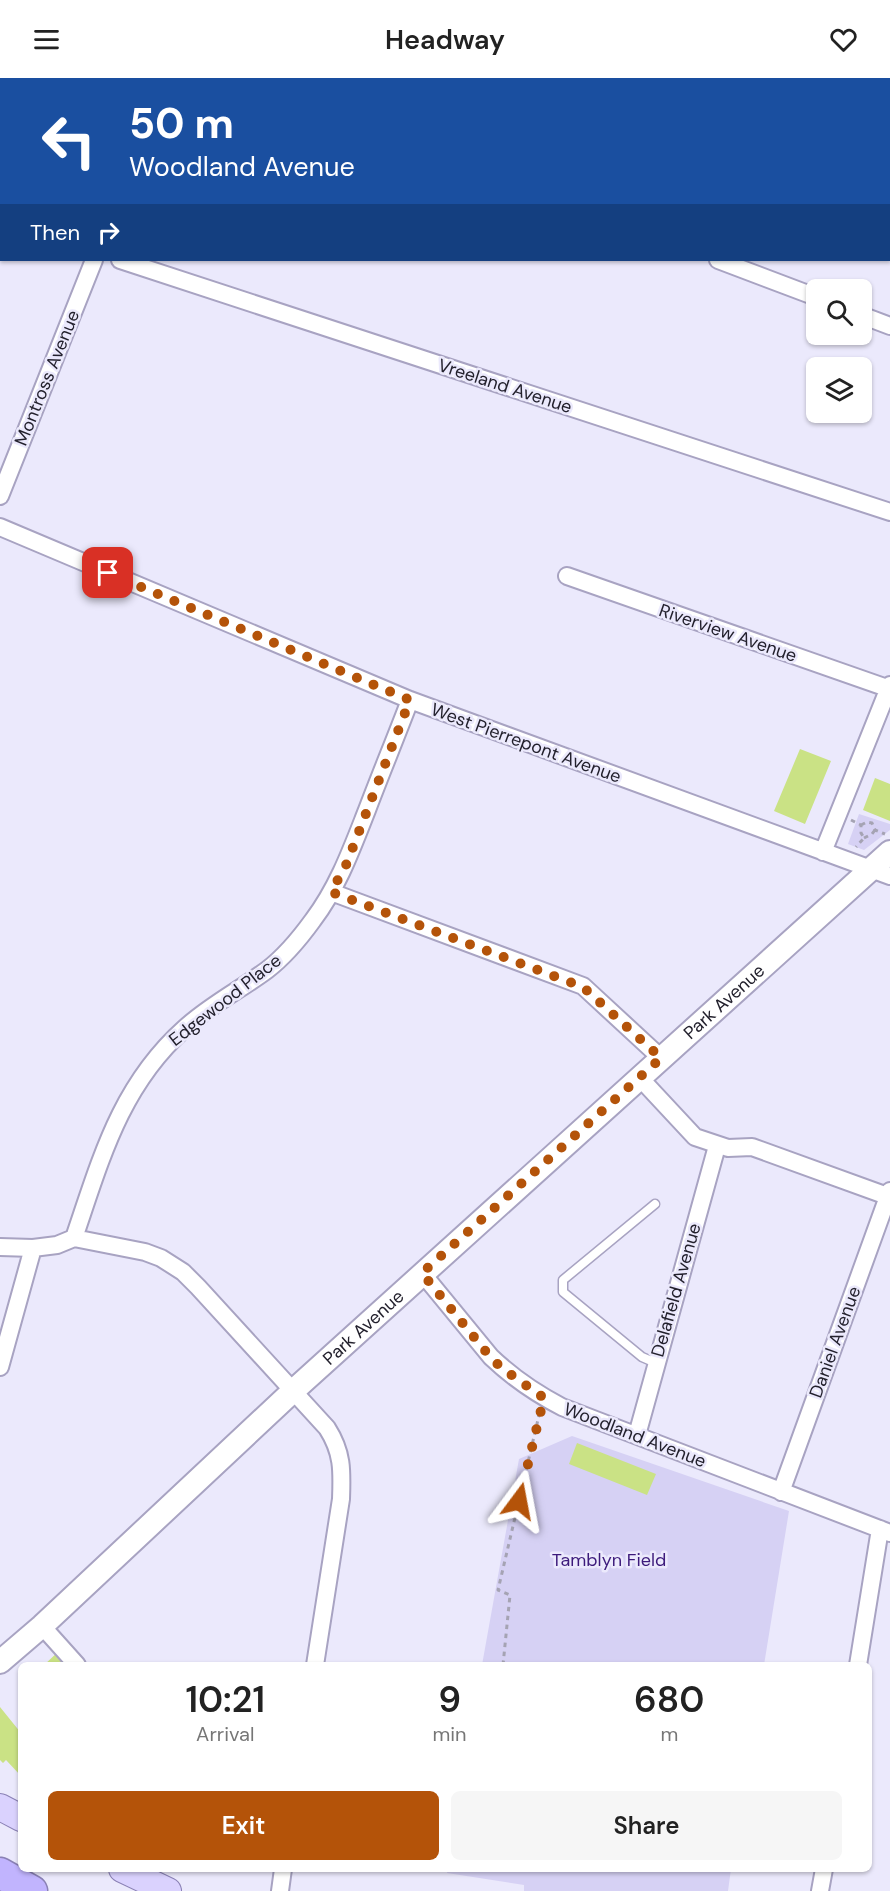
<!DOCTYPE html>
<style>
:root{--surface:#fff;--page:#f6f6f6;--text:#222;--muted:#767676;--accent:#b45309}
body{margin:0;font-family:"DM Sans",sans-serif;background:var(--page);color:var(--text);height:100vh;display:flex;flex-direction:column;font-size:22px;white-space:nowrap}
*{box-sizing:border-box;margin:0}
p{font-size:20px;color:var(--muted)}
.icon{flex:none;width:33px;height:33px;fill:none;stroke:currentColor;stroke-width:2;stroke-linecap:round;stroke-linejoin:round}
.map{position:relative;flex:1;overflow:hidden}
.panel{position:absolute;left:18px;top:1584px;width:854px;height:210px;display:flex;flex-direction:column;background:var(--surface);border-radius:9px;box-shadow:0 2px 4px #0004}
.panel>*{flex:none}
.guide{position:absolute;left:0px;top:0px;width:891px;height:183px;box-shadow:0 2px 4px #0004;background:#1a4fa0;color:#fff;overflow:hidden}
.tools{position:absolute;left:806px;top:201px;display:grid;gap:12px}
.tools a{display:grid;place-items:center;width:66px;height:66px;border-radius:9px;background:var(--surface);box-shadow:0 2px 4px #0004;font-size:30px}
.pin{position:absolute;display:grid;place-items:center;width:51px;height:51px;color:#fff;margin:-26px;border-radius:12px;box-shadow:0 3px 9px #0006}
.me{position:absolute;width:66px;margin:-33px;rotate:13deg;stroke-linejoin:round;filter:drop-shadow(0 0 4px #0008)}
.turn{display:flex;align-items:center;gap:21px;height:126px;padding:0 30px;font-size:27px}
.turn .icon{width:78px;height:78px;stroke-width:2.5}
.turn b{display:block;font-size:42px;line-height:51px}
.then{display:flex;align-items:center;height:57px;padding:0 30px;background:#0003;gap:12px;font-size:22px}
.eta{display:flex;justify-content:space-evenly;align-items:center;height:102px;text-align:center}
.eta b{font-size:36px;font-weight:600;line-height:42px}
.primary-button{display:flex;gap:12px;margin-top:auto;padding:12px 30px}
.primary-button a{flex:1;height:69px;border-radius:9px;background:var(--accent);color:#fff;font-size:24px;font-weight:600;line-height:69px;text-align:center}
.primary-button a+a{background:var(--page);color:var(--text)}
header{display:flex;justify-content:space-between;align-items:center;height:78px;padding:0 30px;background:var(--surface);font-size:27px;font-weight:600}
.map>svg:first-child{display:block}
.green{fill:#d6d1f4}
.building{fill:#cae285}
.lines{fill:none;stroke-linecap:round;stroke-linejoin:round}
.lane-casing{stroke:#a8a3c2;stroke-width:11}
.street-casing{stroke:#a8a3c2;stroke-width:20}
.secondary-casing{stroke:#a8a3c2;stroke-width:26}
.primary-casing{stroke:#8a81b5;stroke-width:28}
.highway-casing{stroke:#8a81b5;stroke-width:33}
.path{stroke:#a5a3b3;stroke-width:3;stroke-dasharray:4.5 4.5;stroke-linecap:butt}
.lane{stroke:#fff;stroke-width:8}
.street{stroke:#fff;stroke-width:16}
.secondary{stroke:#fff;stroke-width:22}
.primary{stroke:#dad2fe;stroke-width:26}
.highway{stroke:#c1b4fe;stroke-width:30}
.route{stroke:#b45309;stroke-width:10;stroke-dasharray:0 18}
.labels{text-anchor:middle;stroke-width:5;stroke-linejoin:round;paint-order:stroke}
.street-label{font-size:18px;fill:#23212d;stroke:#ebe9fc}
.park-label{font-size:18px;fill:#3c1a7b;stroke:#ebe9fc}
</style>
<header><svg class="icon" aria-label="menu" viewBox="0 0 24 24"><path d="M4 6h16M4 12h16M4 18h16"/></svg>Headway<svg class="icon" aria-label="heart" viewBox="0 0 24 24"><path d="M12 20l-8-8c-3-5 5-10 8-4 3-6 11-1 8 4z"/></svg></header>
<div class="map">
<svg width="890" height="1813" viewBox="0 0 890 1813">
<rect width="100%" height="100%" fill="#ebe9fc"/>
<path class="green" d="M859 736 890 746V752L864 772 848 766Z
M572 1358 789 1433 764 1587H482L519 1381Z
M448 1791H731L728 1813H524V1807L447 1795Z"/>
<path class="building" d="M800 671 831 683 805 746 774 733Z
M875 700 890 706V743L863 732Z
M577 1365 656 1396 647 1417 569 1386Z
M59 1573 70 1587H44Z
M0 1629 21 1655V1698L6 1682 3 1685 0 1682Z"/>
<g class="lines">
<g class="lane-casing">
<path id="lane" d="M655 1126 563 1202V1214L642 1279 656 1285"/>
</g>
<g class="street-casing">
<path id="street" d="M249 0 253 2
M168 2 169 0
M0 147 2 148
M120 182 890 434
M718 182 816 219
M861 237 890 248
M0 418 94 182
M0 449 410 622 890 798
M567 498 890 611
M823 774 890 607
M331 814 583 908 661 980
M640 1000 695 1059 728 1070 752 1069 890 1119
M74 1160C101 1081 120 1008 185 950 210 927 240 912 267 892 284 879 300 860 313 842 338 809 352 770 367 732 381 695 396 659 410 622
M0 1169 33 1170 57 1167 74 1160 145 1174 161 1180 183 1194 198 1209 327 1350C343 1375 342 1393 341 1421L315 1587
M422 1195 491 1279C512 1299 537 1316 562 1329L890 1455
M0 1289 33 1170
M637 1357 717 1068
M781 1414 890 1113
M42 1548 77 1587
M858 1587 880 1451
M280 1813 283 1791
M820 1813 824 1791"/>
</g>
<g class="secondary-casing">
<g id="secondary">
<path id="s1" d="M0 1584 42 1548 293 1313 890 774"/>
</g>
</g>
<g class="primary-casing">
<path id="primary" d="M0 1729 21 1740
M122 1791 168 1813"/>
</g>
<g class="highway-casing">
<path id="highway" d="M0 1795 32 1813"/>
</g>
<path class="path" d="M851 742 861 747V755L864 760 856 769
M861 747 867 744 872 745 875 752 885 756
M864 760 872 756 875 752
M503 1587 510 1517 498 1512 540 1333"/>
<use href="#lane" class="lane"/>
<use href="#street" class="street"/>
<use href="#secondary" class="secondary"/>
<use href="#primary" class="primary"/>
<use href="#highway" class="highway"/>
</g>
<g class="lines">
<path class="route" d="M108 495 410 622 346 787 331 814 583 909 661 980 422 1195 491 1280 503 1291 544 1320 519 1423"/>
</g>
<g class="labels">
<g class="street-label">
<text transform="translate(47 300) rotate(-68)" y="6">Montross Avenue</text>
<text transform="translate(505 308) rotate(18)" y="6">Vreeland Avenue</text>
<text transform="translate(728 555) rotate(19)" y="6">Riverview Avenue</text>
<text transform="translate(526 665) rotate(20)" y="6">West Pierrepont Avenue</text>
<text transform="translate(225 922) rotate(-38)" y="6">Edgewood Place</text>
<text dy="6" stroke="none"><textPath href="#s1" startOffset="980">Park Avenue</textPath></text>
<text transform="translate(676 1212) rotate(-74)" y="6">Delafield Avenue</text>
<text dy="6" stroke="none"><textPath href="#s1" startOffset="494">Park Avenue</textPath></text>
<text transform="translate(835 1264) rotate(-70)" y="6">Daniel Avenue</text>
<text transform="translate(635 1357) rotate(21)" y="6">Woodland Avenue</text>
</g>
<g class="park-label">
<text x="609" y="1488">Tamblyn Field</text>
</g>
</g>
</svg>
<div class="tools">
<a><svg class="icon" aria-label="search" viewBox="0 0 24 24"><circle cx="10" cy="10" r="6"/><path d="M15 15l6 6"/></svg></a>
<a><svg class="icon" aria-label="layers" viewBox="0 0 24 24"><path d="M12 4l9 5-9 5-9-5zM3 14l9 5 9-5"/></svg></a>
</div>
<div class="pin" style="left:108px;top:495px;background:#d93025"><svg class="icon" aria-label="arrive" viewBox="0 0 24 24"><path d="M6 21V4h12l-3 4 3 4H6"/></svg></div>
<svg class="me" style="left:519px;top:1423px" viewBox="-20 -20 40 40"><path d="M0-17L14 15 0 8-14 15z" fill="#b45309" stroke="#fff" stroke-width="4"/></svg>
<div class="guide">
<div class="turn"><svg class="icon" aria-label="left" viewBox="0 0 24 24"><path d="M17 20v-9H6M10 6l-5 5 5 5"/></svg><div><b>50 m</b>Woodland Avenue</div></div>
<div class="then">Then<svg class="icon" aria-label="right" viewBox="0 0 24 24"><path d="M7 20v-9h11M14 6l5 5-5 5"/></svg></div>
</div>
<section class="panel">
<div class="eta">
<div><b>10:21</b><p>Arrival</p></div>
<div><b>9</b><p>min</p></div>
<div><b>680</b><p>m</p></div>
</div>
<div class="primary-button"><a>Exit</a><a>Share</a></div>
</section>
</div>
